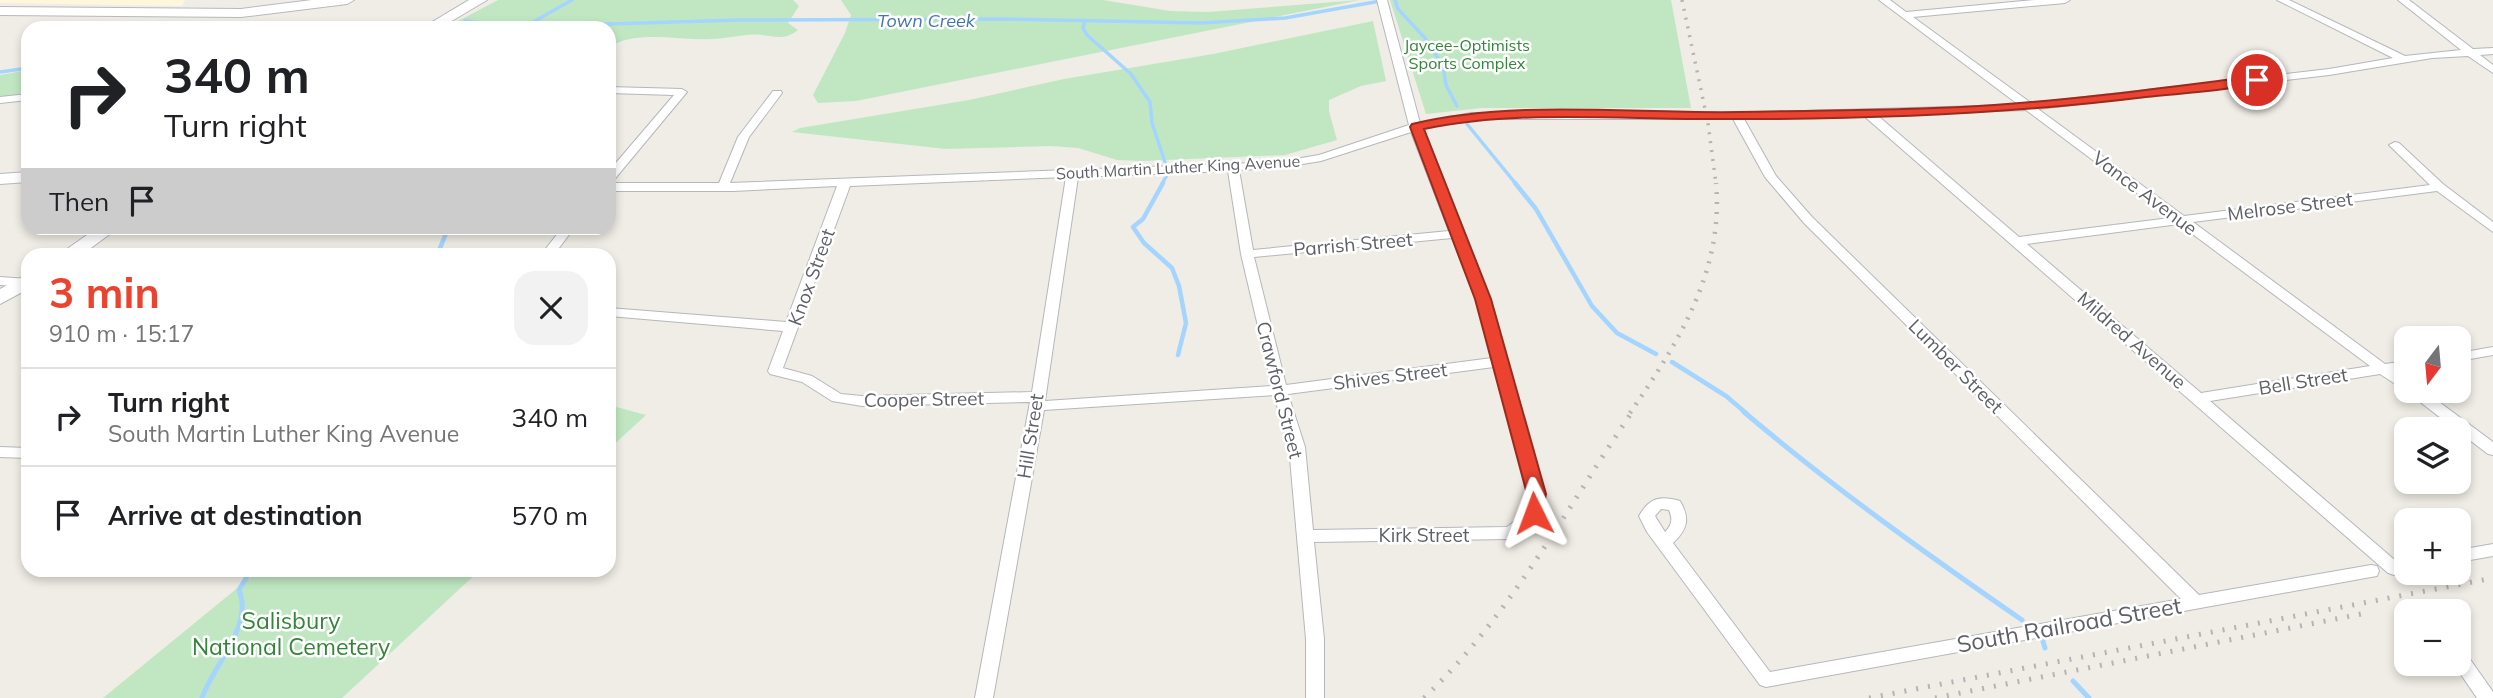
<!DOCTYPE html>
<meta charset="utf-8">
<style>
:root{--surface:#fff;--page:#f2f2f2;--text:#202124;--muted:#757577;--line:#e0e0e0;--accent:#eb432f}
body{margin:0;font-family:Mulish,sans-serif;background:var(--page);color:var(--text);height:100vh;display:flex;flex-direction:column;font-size:26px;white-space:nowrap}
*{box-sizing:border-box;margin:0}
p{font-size:23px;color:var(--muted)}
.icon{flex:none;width:38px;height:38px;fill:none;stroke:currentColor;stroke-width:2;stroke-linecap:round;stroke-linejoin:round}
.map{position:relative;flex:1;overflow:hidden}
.side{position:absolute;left:21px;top:248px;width:595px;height:329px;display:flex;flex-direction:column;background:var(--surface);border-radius:21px;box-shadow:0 4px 10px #0003}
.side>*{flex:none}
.top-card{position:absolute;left:21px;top:21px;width:595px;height:214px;border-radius:21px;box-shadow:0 4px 10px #0003;background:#fff;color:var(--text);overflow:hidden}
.needle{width:46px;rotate:196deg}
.controls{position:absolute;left:2394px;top:326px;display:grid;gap:14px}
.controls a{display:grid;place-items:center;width:77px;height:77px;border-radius:14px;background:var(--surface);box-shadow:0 4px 10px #0003;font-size:35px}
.pin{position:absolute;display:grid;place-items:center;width:60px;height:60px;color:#fff;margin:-30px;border:4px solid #fff;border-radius:50%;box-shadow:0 2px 7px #0007}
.me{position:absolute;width:77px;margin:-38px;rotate:357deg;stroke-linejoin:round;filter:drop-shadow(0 0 5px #0008)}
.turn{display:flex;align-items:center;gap:24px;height:147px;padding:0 28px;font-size:32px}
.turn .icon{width:91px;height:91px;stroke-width:2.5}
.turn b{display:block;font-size:49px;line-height:60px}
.then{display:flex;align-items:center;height:66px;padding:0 28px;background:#0003;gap:14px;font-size:26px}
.round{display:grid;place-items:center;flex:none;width:74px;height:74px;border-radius:21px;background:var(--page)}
.overview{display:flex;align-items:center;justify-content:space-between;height:119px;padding:0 28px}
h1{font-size:42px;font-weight:700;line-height:52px;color:var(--accent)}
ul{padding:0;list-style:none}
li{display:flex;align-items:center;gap:21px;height:98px;padding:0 28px;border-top:2px solid var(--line)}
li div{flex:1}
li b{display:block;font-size:26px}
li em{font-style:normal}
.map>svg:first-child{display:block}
.commercial{fill:#fef7db}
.green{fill:#c1e7c2}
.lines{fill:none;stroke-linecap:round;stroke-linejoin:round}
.stream-far2{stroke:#a5d5ff;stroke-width:3.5}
.stream-far1{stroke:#a5d5ff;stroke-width:4.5}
.stream{stroke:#a5d5ff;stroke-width:5}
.street-casing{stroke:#b5b7bc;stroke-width:2}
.secondary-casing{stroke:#b6b9bf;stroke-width:2}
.street{fill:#fff;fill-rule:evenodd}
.secondary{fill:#fff;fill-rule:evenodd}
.rail-far2{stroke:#b4b4b6;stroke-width:3.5;stroke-dasharray:2 7;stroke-linecap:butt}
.rail-far1{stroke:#b4b4b6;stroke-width:4.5;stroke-dasharray:2 8;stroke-linecap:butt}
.rail{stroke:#b4b4b6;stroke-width:5;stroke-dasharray:2 10;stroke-linecap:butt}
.route{fill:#eb432f;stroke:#992c1f;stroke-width:2}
.labels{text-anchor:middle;stroke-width:5;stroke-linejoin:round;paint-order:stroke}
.far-park-label{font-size:16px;fill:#34853a;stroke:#fff}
.far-street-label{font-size:16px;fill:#5d6066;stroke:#fff}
.far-water-label{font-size:18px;font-style:italic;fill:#4175b3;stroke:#fff}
.street-label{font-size:19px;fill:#5d6066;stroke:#fff}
.near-park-label{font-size:23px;fill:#34853a;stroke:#fff}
.near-street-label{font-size:23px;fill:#5d6066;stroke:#fff}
</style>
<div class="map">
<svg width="2493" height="698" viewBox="0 0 2493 698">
<rect width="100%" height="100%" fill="#efede5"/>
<path class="commercial" d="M0 0H185L182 6 0 3Z"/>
<path class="green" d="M498 0H793L799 6 788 23 798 30C786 40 776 37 762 35 746 33 728 39 712 39 680 41 638 29 609 47V28H445Z
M841 0H1103L1170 11 1208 12 1360 0 856 101 818 103 813 95 845 33 851 15Z
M1390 0H1671L1691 108H1482L1426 114Z
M1373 21 1386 81 1361 86 1329 100V111L1337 140 1285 155 1142 161 1117 160 1078 148 1051 146 946 149 792 132 800 128 969 100 1064 79 1213 54Z
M28 70V97L0 100V75Z
M609 405 646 415 609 449Z
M258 571V570L479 571 342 698H103Z"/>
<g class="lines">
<path class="stream-far2" d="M1395 0 1398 9 1425 38 1443 66 1446 85 1457 106
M465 21 509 27 740 20 1006 19 1202 23 1285 18 1386 0
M1085 21 1083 28 1087 35 1131 74 1150 102 1152 123 1165 162
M526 26 572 0
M356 28 419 23
M0 72 28 68
M1467 124 1516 184
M1162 184 1168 173"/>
<path class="stream-far1" d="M1163 183 1143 219 1133 227 1144 243 1172 268 1179 286 1186 323 1178 355
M1515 183 1536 209 1592 306 1617 333 1656 354
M437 256 448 228
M1672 362 1726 396 1746 413"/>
<path class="stream" d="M1744 412C1834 488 1925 553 2022 620
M2042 638 2045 648
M2073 681 2089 698
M202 698C213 665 254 626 239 590L251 570"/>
<g class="street-casing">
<path id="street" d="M1377 0H1387L1420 123 1471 113H1737L2019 105 1879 0H1890L1906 12 2034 0H2070L2065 3 1913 17 2031 103 2329 69 2393 58 2277 0H2289L2405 56 2461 50 2398 0H2409L2473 49 2493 48V54L2480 55 2493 65V73L2468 56 2432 58 2329 75 2038 109 2184 216 2430 185 2389 145 2395 142 2399 143 2443 184 2493 222V232L2437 191 2193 222 2385 364 2406 361V369L2396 371 2406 379V390H2423L2493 442V455L2488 454 2459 432V429H2455L2406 391 2380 374 2210 401 2397 562 2406 560V572L2394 575 2388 573 1864 116 1744 119 1776 176 1812 217 2199 595 2371 565 2377 566 2379 571 2377 576 2371 577 1766 687 1760 685 1647 532 1639 516C1649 498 1660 495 1680 501 1690 518 1688 529 1673 543L1770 672 2181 599 1804 223 1765 177 1733 119H1471L1421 129 1490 299 1544 494C1544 515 1531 533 1510 539L1314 542 1324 639V698H1306V639L1289 447 1274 395 1044 410 993 698H975L1030 402 862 406 832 401 802 382 770 374 768 371 783 331 609 316V308L786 322 837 186 733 191H609V183H719L738 137 773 91H781L782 93 749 137 730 183 1278 162 1319 155 1409 125ZM2026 110 2170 218 2019 237 1877 115ZM1411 132 1449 231 1253 250 1239 170 1278 168 1321 161ZM1228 171 1241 254 1272 386 1045 401 1078 177ZM1066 177 1032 392 862 396 841 394 812 376 783 368 850 186ZM2179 224 2370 366 2201 393 2027 244ZM1452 238 1476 299 1492 358 1286 385 1254 257ZM1494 367 1528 494C1528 512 1521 517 1507 527L1313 530 1305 447 1288 394ZM1661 509 1669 510C1673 519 1672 525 1665 532L1655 516Z
M609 87 682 89 687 92 613 181 609 182V171L674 95 609 93Z
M28 94V100L0 103V97Z
M562 228H574L553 256H540Z
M0 277 28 279V287L0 285Z
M2493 347V355L2459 361V353Z
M0 447 28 448V458L0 457Z
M2493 544V556L2459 562V550Z
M2459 650 2465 652 2493 692V698H2477L2453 663H2459Z"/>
</g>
<g class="secondary-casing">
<path id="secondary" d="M312 0H354L347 4 241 17 0 15V7L241 9Z
M469 0H487L440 28H422Z
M28 172V182L0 184V174Z
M97 228H118L80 256H57Z
M28 274V289L0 304V289Z"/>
</g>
<use href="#street" class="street"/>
<use href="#secondary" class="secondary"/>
<path class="rail-far2" d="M1682 0 1708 123 1716 184"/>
<path class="rail-far1" d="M1630 413C1678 343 1724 271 1716 183"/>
<path class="rail" d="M1424 698C1510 616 1566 509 1632 412
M1869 698 2493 578
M1935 698 2361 614"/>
</g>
<path class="route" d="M2257 76 2261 77V83C2224 91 2184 93 2146 97 2001 115 1854 120 1708 119 1614 119 1516 110 1424 129L1491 299 1546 494 1541 518H1528L1525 513 1527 494 1475 299 1410 127 1412 124C1515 99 1633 114 1739 112 1824 110 1909 111 1994 105 2082 99 2169 87 2257 76Z"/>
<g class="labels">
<g class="far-park-label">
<text x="1467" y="51">Jaycee-Optimists<tspan x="1467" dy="18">Sports Complex</tspan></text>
</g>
<g class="far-street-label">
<text transform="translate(1178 167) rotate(-3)" y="6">South Martin Luther King Avenue</text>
</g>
<g class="far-water-label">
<text x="926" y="27">Town Creek</text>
</g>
<g class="street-label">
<text transform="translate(2145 193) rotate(37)" y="7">Vance Avenue</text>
<text transform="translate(2290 206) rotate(-7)" y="7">Melrose Street</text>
<text transform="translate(1353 244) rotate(-5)" y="7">Parrish Street</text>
<text transform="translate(811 277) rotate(-70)" y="7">Knox Street</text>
<text transform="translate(2132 340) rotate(41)" y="7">Mildred Avenue</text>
<text transform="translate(1956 366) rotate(45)" y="7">Lumber Street</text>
<text transform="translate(1390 376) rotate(-7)" y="7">Shives Street</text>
<text transform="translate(2303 381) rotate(-9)" y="7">Bell Street</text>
<text transform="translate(1280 390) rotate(76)" y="7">Crawford Street</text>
<text transform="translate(924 399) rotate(-1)" y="7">Cooper Street</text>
<text transform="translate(1030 436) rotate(-81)" y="7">Hill Street</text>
<text x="1424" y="542">Kirk Street</text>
</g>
<g class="near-park-label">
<text x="291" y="629">Salisbury<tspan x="291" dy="26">National Cemetery</tspan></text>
</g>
<g class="near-street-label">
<text transform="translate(2069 625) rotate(-10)" y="8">South Railroad Street</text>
</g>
</g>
</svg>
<div class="controls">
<a><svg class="needle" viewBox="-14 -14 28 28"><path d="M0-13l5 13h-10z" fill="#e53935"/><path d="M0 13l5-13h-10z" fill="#757577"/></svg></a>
<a><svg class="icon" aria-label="layers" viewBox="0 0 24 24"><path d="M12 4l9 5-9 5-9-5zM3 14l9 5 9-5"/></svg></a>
<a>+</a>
<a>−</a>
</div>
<div class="pin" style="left:2257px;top:80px;background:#d93025"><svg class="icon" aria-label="arrive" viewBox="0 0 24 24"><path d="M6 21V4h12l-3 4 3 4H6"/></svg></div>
<svg class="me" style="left:1534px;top:513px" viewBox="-20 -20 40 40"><path d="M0-17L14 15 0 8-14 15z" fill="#eb432f" stroke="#fff" stroke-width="4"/></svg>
<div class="top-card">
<div class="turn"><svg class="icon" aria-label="right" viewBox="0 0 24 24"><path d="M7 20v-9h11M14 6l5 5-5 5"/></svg><div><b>340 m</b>Turn right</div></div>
<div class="then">Then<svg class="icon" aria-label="arrive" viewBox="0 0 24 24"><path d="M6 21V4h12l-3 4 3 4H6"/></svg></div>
</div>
<section class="side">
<div class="overview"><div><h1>3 min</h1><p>910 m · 15:17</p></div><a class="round"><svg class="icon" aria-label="close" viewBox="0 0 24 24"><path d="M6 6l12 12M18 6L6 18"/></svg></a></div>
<ul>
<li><svg class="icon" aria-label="right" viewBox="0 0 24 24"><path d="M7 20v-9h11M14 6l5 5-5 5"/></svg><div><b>Turn right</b><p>South Martin Luther King Avenue</p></div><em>340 m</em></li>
<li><svg class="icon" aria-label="arrive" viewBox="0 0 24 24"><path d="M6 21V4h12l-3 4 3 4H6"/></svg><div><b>Arrive at destination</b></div><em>570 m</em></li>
</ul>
</section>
</div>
